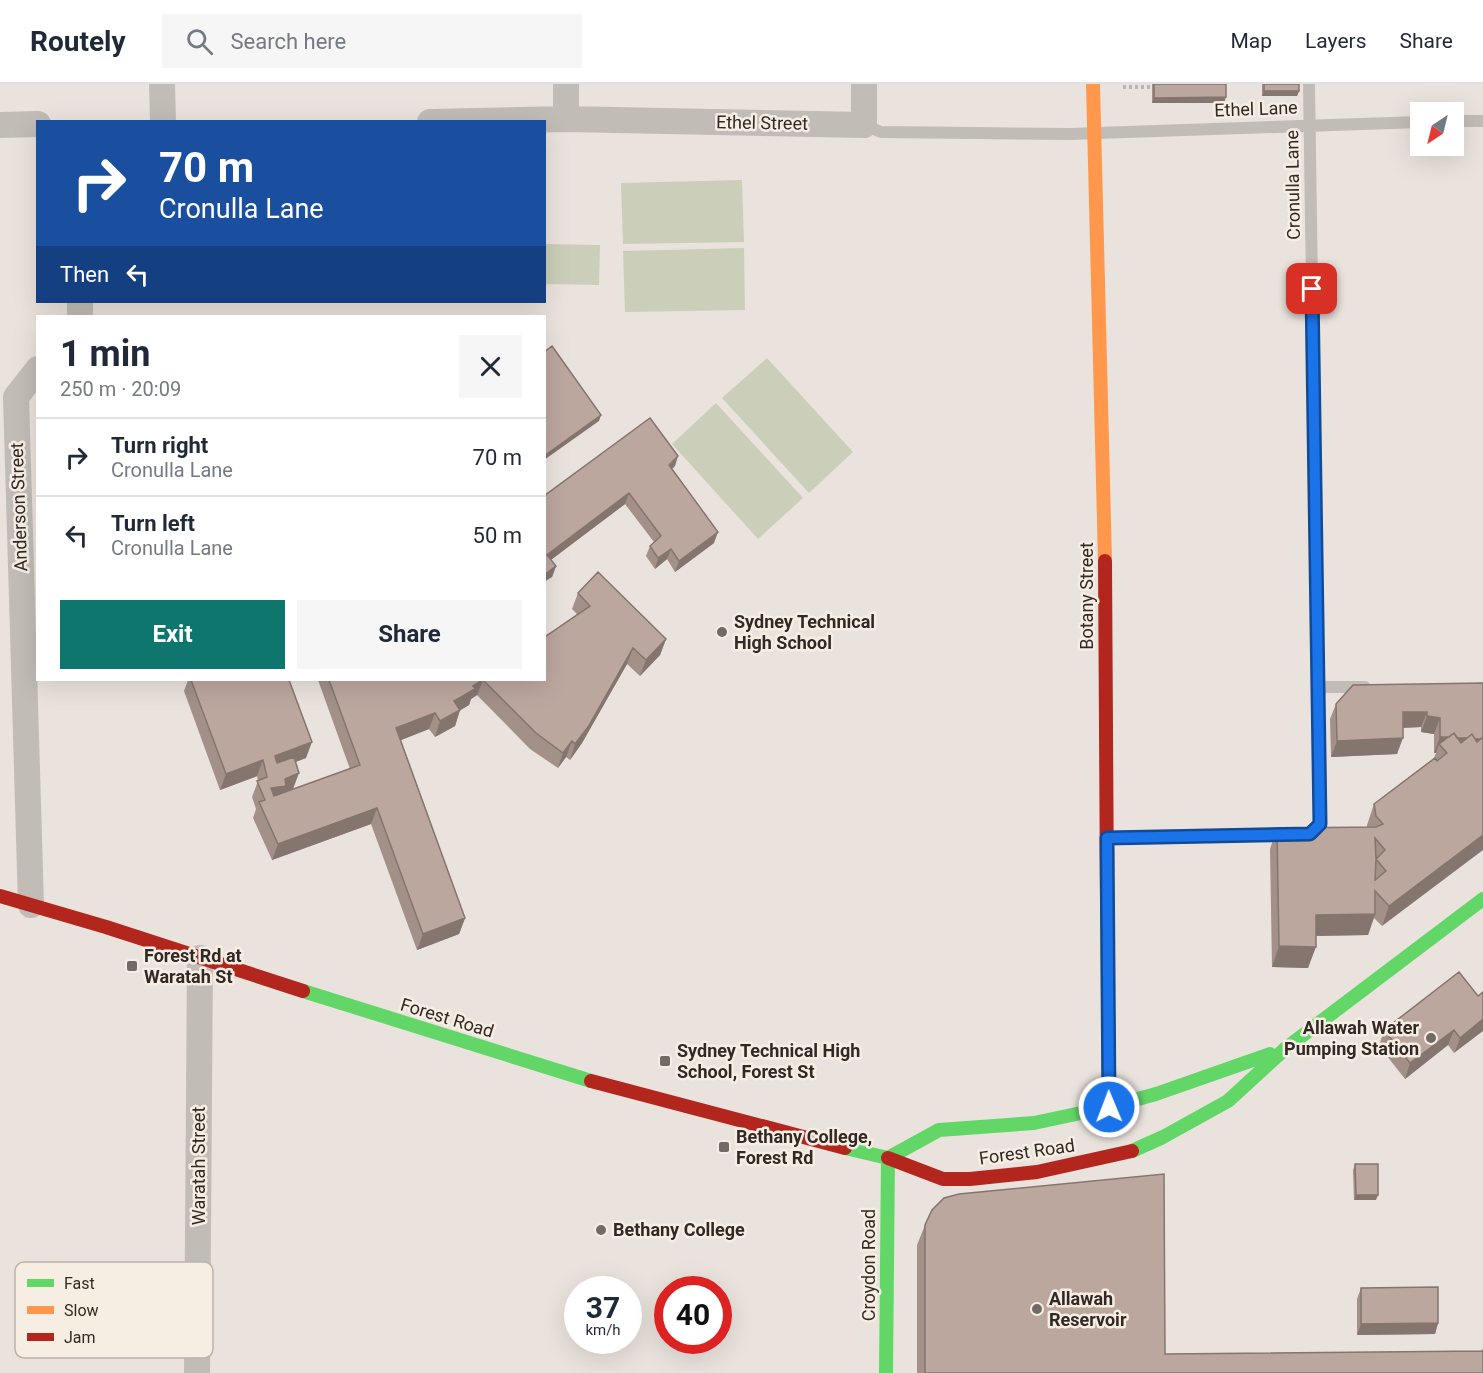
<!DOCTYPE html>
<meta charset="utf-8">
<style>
:root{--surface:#fff;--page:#f6f6f7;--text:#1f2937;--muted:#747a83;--line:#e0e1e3;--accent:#0f766e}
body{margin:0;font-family:Roboto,sans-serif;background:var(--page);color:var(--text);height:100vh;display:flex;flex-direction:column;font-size:22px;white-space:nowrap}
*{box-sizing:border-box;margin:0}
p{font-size:20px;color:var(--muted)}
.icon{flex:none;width:33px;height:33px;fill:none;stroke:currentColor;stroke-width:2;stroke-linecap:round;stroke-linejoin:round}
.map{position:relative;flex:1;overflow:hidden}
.side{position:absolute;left:36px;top:231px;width:510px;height:366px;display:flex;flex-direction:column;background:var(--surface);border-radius:0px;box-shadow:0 6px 24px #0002}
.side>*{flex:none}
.top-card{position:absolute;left:36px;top:36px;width:510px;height:183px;border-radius:0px;box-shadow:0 6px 24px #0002;background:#1a4fa0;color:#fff;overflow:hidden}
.needle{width:39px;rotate:215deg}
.controls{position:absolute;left:1410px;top:18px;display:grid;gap:12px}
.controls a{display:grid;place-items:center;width:54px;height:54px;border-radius:0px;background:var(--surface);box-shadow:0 6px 24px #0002;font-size:30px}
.speed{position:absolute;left:564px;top:1192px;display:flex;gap:12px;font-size:30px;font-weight:700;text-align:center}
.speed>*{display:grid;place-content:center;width:78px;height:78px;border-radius:50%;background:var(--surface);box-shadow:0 6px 24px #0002;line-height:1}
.speed small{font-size:15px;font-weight:400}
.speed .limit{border:9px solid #d22;background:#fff;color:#111}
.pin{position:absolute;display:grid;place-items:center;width:51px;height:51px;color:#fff;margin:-26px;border-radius:12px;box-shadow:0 3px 9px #0006}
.me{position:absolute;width:66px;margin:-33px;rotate:359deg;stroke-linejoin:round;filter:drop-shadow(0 0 4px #0008)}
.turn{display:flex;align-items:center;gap:21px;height:126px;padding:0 24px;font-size:27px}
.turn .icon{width:78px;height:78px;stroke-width:2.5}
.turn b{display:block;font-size:42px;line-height:51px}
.then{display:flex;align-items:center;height:57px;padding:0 24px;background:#0003;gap:12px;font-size:22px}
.round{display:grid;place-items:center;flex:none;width:63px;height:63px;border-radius:0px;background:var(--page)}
.summary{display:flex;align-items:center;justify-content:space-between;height:102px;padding:0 24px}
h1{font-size:36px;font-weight:700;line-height:45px}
.action{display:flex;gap:12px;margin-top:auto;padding:12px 24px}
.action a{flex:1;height:69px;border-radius:0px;background:var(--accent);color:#fff;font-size:24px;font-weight:700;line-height:69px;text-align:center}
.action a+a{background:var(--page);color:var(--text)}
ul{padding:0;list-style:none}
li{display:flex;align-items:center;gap:18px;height:78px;padding:0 24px;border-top:2px solid var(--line)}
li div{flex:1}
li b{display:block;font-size:22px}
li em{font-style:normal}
header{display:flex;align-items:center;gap:36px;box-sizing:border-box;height:84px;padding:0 30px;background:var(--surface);border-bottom:2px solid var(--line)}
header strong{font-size:28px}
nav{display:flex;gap:33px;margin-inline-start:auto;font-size:21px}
.search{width:420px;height:54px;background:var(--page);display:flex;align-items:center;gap:15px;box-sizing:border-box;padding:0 21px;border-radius:0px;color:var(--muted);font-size:22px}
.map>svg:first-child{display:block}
.green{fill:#cbceb8}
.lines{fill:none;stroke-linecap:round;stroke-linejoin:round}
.path{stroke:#bbb4af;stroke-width:4;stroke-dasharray:3 3;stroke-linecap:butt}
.lane{stroke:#c2bcb7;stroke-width:12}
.street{stroke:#c2bcb7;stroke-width:26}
.fast{stroke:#63d668;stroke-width:14}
.slow{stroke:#ff974d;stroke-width:14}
.jam{stroke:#b3261e;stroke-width:14}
.wall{fill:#a29089}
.shaded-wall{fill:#84756f}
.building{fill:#bca79f;stroke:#84756f;stroke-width:1.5;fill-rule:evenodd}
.route-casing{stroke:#114b97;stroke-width:15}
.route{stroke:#1a73e8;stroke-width:10}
.poi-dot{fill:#726a66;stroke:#f7eee3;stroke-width:2}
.labels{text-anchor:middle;stroke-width:5;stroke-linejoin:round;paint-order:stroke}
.street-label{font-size:18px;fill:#322926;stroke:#f7eee3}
.poi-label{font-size:18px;font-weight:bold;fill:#322926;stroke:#f7eee3;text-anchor:start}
.key{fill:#f7eee3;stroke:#bcb3aa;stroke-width:1.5}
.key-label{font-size:16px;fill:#322926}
</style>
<header>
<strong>Routely</strong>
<div class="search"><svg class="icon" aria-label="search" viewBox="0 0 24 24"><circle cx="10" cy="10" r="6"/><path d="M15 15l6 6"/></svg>Search here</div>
<nav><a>Map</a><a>Layers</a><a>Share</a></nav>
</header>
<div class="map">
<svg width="1483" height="1289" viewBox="0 0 1483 1289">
<rect width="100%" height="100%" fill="#eae3dd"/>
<path class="green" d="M742 96 744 158 623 160 621 99Z
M545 160 600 161 599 201 545 200Z
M744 164 745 226 625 228 623 167Z
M767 274 853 368 809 409 722 314Z
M716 319 803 414 758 455 672 360Z"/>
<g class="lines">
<path class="path" d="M1123 3H1152"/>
<path class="lane" d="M1454 37H1483
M864 41 881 48 1069 50 1420 38
M1318 603H1365
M1109 754 1310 750 1320 740 1309 0"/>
<path class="street" d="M162 0 163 38
M566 0V35
M430 38 566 35 864 41V0
M0 41 38 40
M80 232V218
M31 821 16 313 38 285
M197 1289 200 874"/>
<path class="fast" d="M1107 813 1109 1023
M303 907 591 997
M845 1064 888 1074 886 1289
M1132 1067 1163 1053 1228 1017 1286 964 1483 815
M888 1074 939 1046 1034 1039 1109 1023 1156 1010 1270 970"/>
<path class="slow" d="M1093 0 1105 477"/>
<path class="jam" d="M1105 477 1107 813
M0 812 106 843 303 907
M591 997 845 1064
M888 1074 943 1095H970L1037 1088 1132 1067"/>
</g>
<path class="wall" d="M1152 0H1226L1224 19H1152Z
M1262 0H1299V7L1297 12H1262Z
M675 382 672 385 714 459 675 488 667 475 655 485 646 472 650 462 654 458 625 420 551 476 556 482 552 493 544 412Z
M578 509 666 555 660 571 640 592 627 580 582 659 570 676 566 673 558 684 530 665 477 611 471 615 469 621 460 626 455 642 435 653 429 645 401 656 465 834 459 850 417 866 371 740 272 776 253 734 256 725 252 713 258 697 257 692 220 706 184 607 188 596H289L306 674 295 678 293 705 283 709 350 685 318 596H544L546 552 577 530 572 525Z
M1483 599 1382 842 1374 834 1368 851 1316 852 1308 884 1272 883 1270 765 1277 744 1367 743V741L1374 720 1434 674 1436 669H1434V650L1421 648V643L1403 644 1397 670 1331 673 1330 635 1336 620Z
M1478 912 1454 969 1448 961 1405 995 1379 962 1384 946Z
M1355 1080 1376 1116H1354L1353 1086Z
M925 1141 1165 1270 1483 1289H917V1161Z
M1361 1204 1438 1239 1435 1250 1357 1251V1215Z"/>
<path class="shaded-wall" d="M1264 7H1299L1297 12H1262Z
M1226 13 1224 19H1152L1154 14Z
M601 331 599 337 544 376V372Z
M678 372 675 382 665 391 669 381Z
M629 409 625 420 544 481 547 471Z
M718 448 714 459 675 488 679 477Z
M671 465 667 475 655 485 658 474Z
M556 482 552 493 544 498V491Z
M666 555 660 571 640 592 646 576Z
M633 564 627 580 582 659 570 676 575 660Z
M483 596 477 611 471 615 469 621 449 633 454 617 473 602Z
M460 626 455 642 435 653 440 637Z
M1403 628H1427L1421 643 1397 644Z
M435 629 429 645 391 660 396 644Z
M1427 632 1440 634 1434 650 1421 648Z
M1440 653 1483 655 1447 669 1439 660 1436 669H1434Z
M1403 654 1397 670 1331 673 1337 657Z
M572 657 566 673 558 684 563 669Z
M312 658 306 674 269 688 275 672Z
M263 676 257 692 220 706 226 690Z
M299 689 293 705 283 709 265 720 271 704 285 695Z
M377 724 371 740 272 776 278 760Z
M1483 751V766L1382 842 1389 822Z
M1375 830 1368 851 1308 852 1316 831Z
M465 834 459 850 417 866 423 850Z
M1279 862 1316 863 1308 884 1272 883Z
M1483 935V947L1454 969 1460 954Z
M1454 946 1448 961 1405 995 1410 979Z
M1356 1111H1378L1376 1116H1354Z
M1438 1239 1435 1250 1357 1251 1361 1240Z"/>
<path class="building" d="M1154 0H1226V13L1154 14Z
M1264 0H1299V7H1264Z
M552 262 601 331 544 372V268Z
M650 334 678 372 669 381 718 448 679 477 671 465 658 474 650 462 661 452 629 409 547 471 556 482 544 491V412Z
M598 488 666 555 646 576 633 564 588 643 575 660 572 657 563 669 536 649 483 596H544V550L546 552 590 522 578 509Z
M191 596H289L312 658 275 672 277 679 294 673 299 689 285 695 286 702 271 704 274 712 360 681 329 596H482L473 602 475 605 454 617 460 626 440 637 435 629 396 644 465 834 423 850 377 724 278 760 259 718 265 716 257 697 267 693 263 676 226 690Z
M1483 599V653L1481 655H1475L1472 650 1467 654H1457L1454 649 1449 653H1440V634L1427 632V628H1403V654L1337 657 1336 620 1353 601Z
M1454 649 1461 659 1472 650 1477 658 1483 653V751L1389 822 1375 807V830L1316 831V863L1279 862 1277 744 1376 743 1383 740 1376 732 1374 720 1435 674 1437 677 1447 669 1439 660ZM1375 754 1385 766 1376 775ZM1376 775 1386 787 1375 796Z
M1459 888 1478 912 1483 908V935L1460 954 1454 946 1410 979 1384 946Z
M1355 1080H1378V1111H1356Z
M1164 1090 1165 1270 1482 1267 1483 1266V1289H925V1141L932 1126 944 1114 959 1110Z
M1438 1203V1239L1361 1240V1204Z"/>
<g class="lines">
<g class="route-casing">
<path id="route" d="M1109 1023 1107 754 1310 750 1320 740 1312 205"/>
</g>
<use href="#route" class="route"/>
</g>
<g class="poi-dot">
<circle cx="722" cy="548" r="6"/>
<rect x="126" y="876" width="12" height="12" rx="3"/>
<circle cx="1431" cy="954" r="6"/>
<rect x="659" y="971" width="12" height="12" rx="3"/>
<rect x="718" y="1057" width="12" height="12" rx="3"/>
<circle cx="601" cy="1146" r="6"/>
<circle cx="1037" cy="1225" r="6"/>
</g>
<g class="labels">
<g class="street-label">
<text transform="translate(1256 25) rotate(-2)" y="6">Ethel Lane</text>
<text transform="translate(762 39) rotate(1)" y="6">Ethel Street</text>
<text transform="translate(1293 101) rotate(-91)" y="6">Cronulla Lane</text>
<text transform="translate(19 423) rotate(-92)" y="6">Anderson Street</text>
<text transform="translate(1087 512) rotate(-90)" y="6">Botany Street</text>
<text transform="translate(447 934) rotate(17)" y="6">Forest Road</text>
<text transform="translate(1027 1068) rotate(-8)" y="6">Forest Road</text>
<text transform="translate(199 1082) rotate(-90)" y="6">Waratah Street</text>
<text transform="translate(869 1181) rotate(-90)" y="6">Croydon Road</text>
</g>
<g class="poi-label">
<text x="734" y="544">Sydney Technical<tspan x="734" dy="21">High School</tspan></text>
<text x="144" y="878">Forest Rd at<tspan x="144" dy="21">Waratah St</tspan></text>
<text x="1419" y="950" text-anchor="end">Allawah Water<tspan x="1419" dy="21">Pumping Station</tspan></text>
<text x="677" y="973">Sydney Technical High<tspan x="677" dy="21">School, Forest St</tspan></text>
<text x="736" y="1059">Bethany College,<tspan x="736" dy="21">Forest Rd</tspan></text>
<text x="613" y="1152">Bethany College</text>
<text x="1049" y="1221">Allawah<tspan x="1049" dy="21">Reservoir</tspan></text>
</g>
</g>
<rect x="15" y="1178" width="198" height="96" rx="9" class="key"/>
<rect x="27" y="1195" width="27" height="8" fill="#63d668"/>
<rect x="27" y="1222" width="27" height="8" fill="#ff974d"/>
<rect x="27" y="1249" width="27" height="8" fill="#b3261e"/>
<g class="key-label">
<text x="64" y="1205">Fast</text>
<text x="64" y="1232">Slow</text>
<text x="64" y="1259">Jam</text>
</g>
</svg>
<div class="controls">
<a><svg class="needle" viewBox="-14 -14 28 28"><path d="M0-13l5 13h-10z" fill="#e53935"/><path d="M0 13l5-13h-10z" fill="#747a83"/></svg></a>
</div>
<div class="speed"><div>37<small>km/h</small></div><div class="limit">40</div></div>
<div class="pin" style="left:1312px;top:205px;background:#d93025"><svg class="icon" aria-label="arrive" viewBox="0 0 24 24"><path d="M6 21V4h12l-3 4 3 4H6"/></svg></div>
<svg class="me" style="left:1109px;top:1023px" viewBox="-20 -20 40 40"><circle r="17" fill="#1a73e8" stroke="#fff" stroke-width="3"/><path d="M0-11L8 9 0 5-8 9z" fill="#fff"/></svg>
<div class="top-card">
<div class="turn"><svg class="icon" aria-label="right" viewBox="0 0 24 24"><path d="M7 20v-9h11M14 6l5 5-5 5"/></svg><div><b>70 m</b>Cronulla Lane</div></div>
<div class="then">Then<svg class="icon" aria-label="left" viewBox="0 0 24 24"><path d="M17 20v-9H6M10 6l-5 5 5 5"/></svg></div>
</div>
<section class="side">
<div class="summary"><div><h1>1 min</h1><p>250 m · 20:09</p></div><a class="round"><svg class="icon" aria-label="close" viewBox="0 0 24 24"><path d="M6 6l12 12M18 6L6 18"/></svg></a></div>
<ul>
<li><svg class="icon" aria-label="right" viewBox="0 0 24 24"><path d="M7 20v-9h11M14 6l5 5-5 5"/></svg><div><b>Turn right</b><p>Cronulla Lane</p></div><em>70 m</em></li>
<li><svg class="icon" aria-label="left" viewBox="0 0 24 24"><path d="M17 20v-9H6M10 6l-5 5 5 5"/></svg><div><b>Turn left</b><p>Cronulla Lane</p></div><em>50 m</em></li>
</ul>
<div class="action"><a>Exit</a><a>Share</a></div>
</section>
</div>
